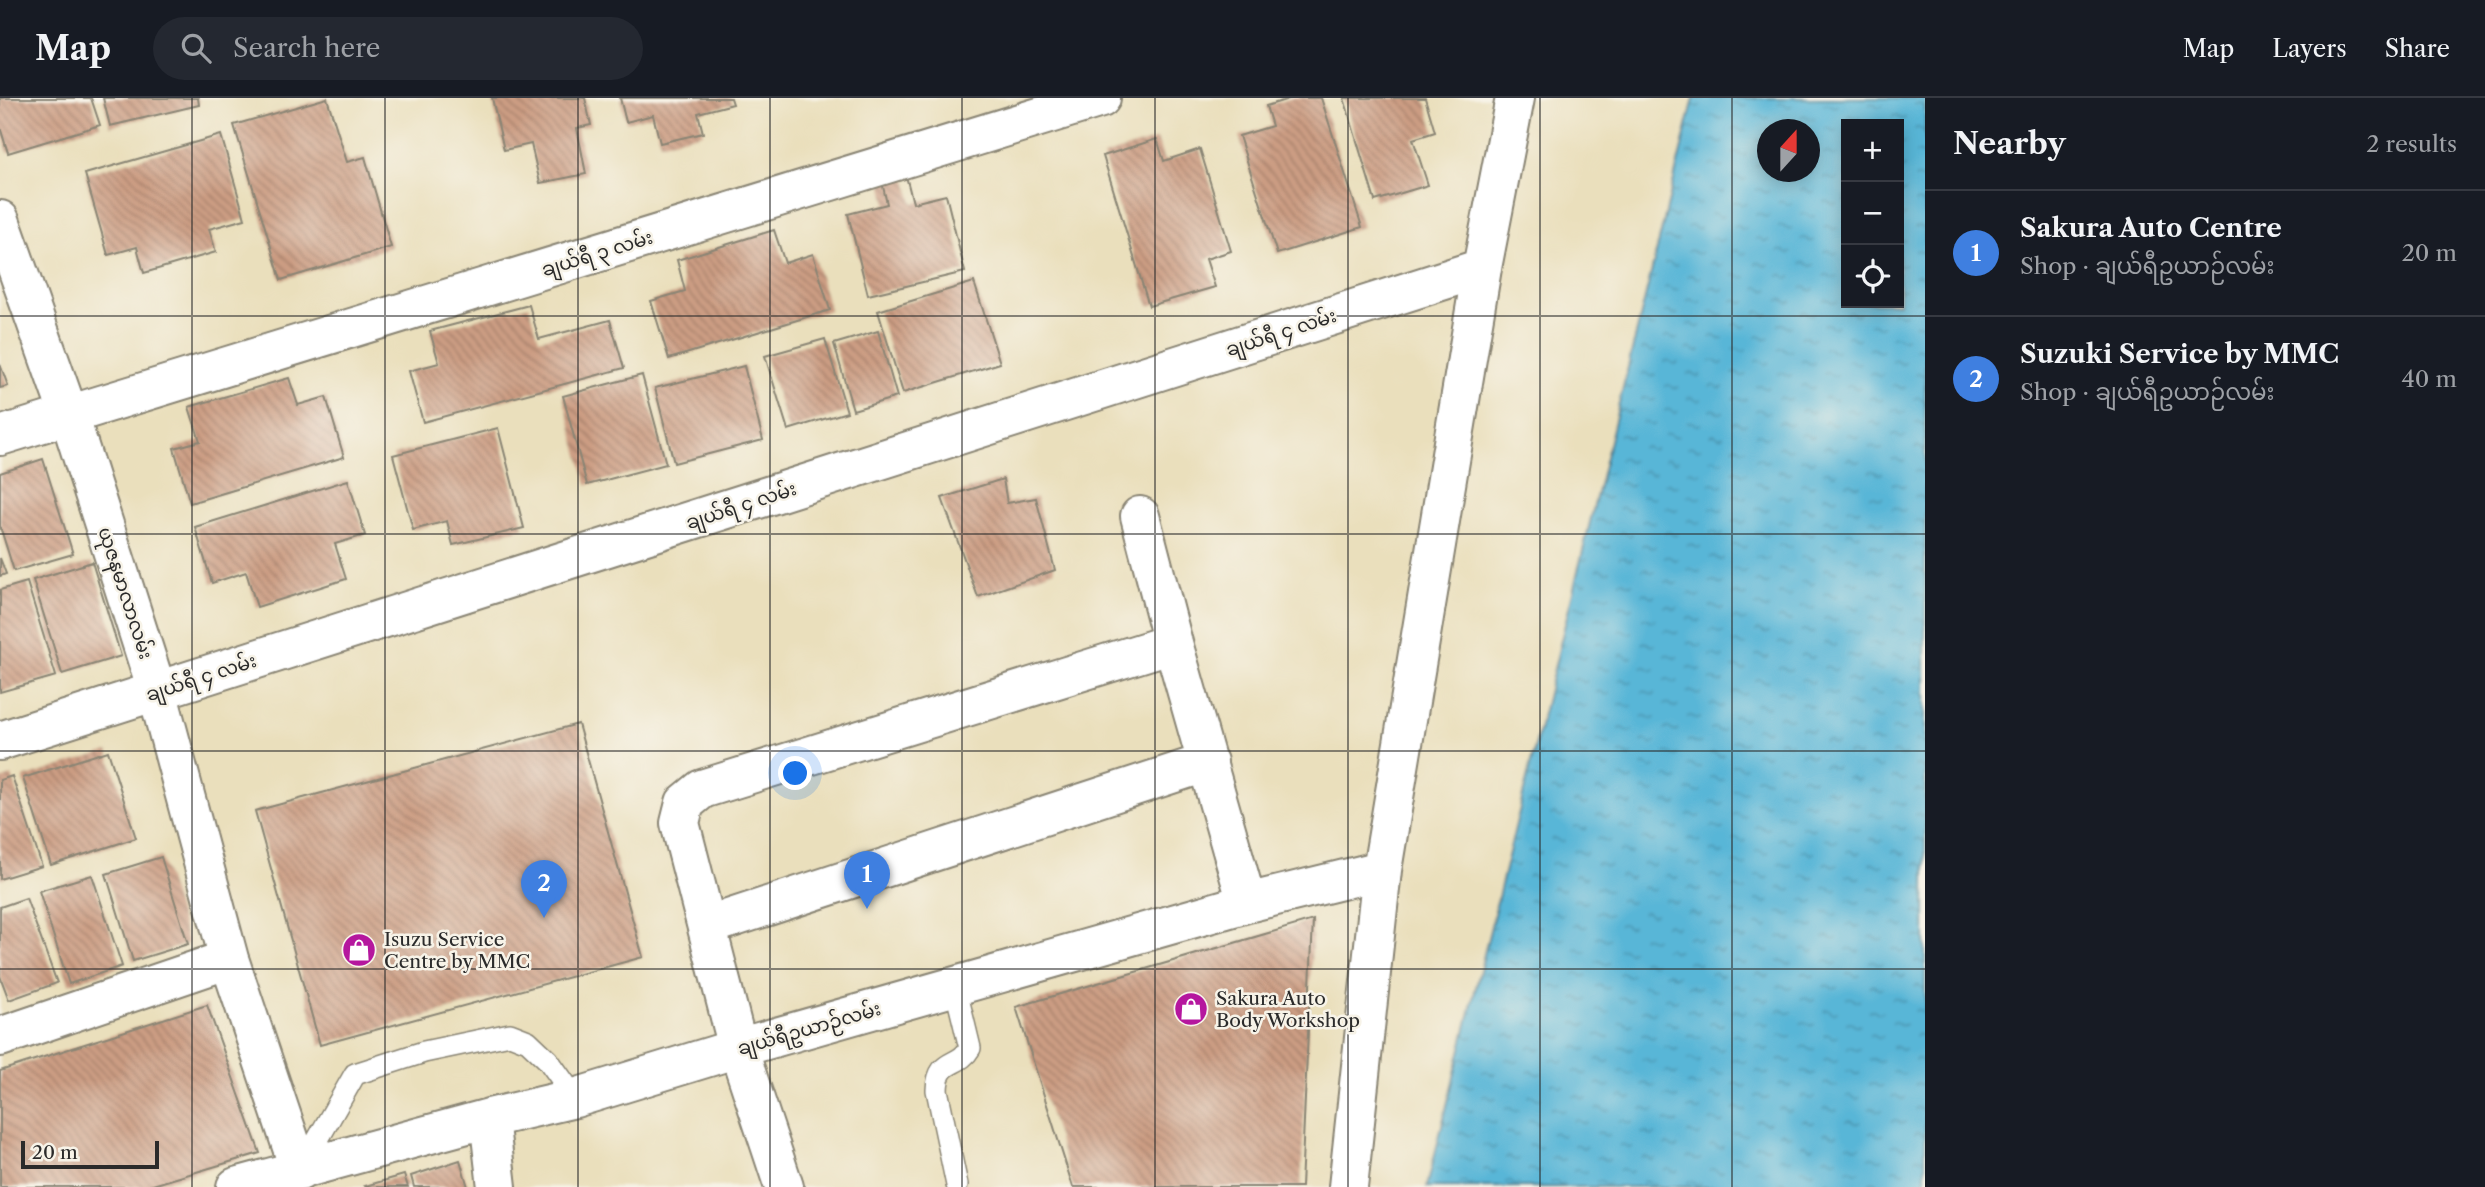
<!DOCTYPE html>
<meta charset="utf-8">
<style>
body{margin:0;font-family:"Libre Caslon Text","Noto Sans Myanmar",serif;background:#242831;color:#f1f3f6}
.controls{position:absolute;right:21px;top:21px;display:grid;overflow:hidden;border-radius:0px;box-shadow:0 4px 18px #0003}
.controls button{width:63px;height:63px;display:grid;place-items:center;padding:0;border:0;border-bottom:2px solid #363941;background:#171b24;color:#f1f3f6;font:35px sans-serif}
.compass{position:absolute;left:1757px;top:21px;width:63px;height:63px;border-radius:50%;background:#171b24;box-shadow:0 4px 18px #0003;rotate:21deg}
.scale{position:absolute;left:21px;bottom:18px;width:138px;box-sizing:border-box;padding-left:7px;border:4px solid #2b2b2b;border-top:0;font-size:19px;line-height:24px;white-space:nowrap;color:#2b2b2b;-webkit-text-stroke:5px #f7f3e8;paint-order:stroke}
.you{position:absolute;left:796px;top:676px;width:24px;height:24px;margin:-18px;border:5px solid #fff;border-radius:50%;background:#1a73e8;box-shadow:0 0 0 10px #1a73e833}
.badge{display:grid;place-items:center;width:46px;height:46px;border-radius:50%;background:#d690ce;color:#fff;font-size:23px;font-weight:700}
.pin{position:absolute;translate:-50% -58px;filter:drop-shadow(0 2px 4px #0008)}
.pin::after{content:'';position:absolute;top:37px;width:24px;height:21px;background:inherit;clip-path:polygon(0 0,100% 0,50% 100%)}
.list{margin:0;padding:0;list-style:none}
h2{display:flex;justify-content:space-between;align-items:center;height:91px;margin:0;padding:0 28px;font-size:30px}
h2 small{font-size:23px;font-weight:400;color:#9ea1a6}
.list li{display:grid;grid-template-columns:46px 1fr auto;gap:21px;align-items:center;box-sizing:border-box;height:126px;padding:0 28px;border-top:2px solid #363941}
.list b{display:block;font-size:26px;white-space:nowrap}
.list p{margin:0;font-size:23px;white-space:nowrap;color:#9ea1a6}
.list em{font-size:23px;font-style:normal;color:#9ea1a6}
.icon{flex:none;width:38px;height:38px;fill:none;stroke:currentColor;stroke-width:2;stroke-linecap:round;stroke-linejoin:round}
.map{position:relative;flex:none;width:1925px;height:1089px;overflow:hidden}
header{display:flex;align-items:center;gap:42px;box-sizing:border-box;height:98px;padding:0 35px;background:#171b24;border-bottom:2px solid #363941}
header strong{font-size:33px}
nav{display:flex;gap:38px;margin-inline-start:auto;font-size:24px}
.search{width:490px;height:63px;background:#242831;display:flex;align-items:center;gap:18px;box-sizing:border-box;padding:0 24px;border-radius:38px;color:#9ea1a6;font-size:26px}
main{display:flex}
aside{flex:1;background:#171b24}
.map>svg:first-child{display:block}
.water{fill:url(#water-ripples);stroke:#427081;stroke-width:2;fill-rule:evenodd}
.building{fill:url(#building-back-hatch)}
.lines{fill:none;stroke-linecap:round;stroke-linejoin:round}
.service-casing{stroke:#8a8574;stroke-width:24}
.minor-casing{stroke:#8a8574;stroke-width:42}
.service{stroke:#fff;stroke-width:21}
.minor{stroke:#fff;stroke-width:38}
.grid{fill:none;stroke:#2b2b2b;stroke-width:2;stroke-opacity:0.55}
.labels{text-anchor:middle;stroke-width:5;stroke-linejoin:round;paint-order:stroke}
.street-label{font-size:19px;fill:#2b2b2b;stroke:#f7f3e8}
.poi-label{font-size:19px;fill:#2b2b2b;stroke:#f7f3e8;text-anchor:start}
</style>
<header>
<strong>Map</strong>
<div class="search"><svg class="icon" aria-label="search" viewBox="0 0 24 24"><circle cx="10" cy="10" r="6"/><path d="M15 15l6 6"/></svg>Search here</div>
<nav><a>Map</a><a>Layers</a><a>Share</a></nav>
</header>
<main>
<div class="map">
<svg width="1925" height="1089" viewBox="0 0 1925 1089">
<defs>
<pattern id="water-ripples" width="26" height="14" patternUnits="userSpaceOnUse" patternTransform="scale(1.75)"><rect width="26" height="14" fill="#59b6d7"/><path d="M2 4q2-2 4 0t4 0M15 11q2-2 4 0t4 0" fill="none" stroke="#4a94af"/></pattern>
<pattern id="building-back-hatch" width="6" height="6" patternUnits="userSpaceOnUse" patternTransform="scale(1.75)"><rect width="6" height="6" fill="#cc9d83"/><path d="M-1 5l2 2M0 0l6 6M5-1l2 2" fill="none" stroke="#a6806b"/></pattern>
</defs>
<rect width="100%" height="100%" fill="#f7f3e8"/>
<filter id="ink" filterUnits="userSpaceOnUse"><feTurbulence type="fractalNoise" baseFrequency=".0143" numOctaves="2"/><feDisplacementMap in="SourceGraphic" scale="14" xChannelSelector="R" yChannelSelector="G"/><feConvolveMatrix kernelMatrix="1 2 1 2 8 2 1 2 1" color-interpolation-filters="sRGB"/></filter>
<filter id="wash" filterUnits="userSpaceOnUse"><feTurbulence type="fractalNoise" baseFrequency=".00686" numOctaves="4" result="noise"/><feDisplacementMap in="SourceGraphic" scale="28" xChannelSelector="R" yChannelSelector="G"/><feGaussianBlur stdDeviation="1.57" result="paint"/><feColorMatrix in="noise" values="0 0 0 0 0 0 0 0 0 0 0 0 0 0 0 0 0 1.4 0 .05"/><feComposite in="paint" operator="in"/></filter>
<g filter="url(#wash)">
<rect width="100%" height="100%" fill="#eadfbc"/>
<!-- water -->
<path class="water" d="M 1694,0 L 1925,0 L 1925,1089 L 1427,1089 ZM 1846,26 L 1899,26 L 1899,205 L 1846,205 ZM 1768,32 L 1810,32 L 1810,74 L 1768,74 Z"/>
<g id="blocks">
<!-- building -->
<path class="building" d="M 0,0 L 91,0 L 100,27 L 8,55 L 0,29 Z
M 103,0 L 198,0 L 199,7 L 110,28 Z
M 327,0 L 347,64 L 365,59 L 391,149 L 281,182 L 234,27 Z
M 492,0 L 585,0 L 591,27 L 577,30 L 586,76 L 540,85 L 531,46 L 504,52 Z
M 620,0 L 731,0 L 733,6 L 698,15 L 703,35 L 660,45 L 653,17 L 626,24 Z
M 1292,0 L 1321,0 L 1362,129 L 1277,156 L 1239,38 L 1272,28 L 1266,8 Z
M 1344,0 L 1425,0 L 1435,34 L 1413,41 L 1428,87 L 1375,103 Z
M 221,37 L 245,121 L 209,131 L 216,154 L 144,175 L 137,149 L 108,157 L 85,76 Z
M 1157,41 L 1164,63 L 1200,51 L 1231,153 L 1206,161 L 1215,189 L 1149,208 L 1103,58 Z
M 906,78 L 913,105 L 946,97 L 965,174 L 868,197 L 848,116 L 887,106 L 882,84 Z
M 774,132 L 785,165 L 813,156 L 830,212 L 669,261 L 651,203 L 685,193 L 677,162 Z
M 974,184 L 1000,265 L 903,295 L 878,213 Z
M 529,207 L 539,241 L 610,222 L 624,270 L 423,324 L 409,273 L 439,265 L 430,233 Z
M 878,233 L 897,299 L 853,312 L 834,246 Z
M 825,241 L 847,314 L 788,332 L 765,258 Z
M 0,266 L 8,288 L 0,290 Z
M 744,268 L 763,342 L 674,365 L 655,290 Z
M 642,277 L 666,366 L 587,387 L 563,298 Z
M 289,280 L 298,307 L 326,299 L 344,359 L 190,405 L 174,350 L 200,343 L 189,309 Z
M 498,330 L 524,430 L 453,447 L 447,423 L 413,432 L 393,357 Z
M 43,361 L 73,456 L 14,473 L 0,428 L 0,375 Z
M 1003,381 L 1007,405 L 1036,400 L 1055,472 L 978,499 L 942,400 Z
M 348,382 L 365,437 L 335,446 L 346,481 L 257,509 L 246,474 L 212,485 L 195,429 Z
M 0,460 L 6,476 L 0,478 Z
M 92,464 L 121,558 L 62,576 L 33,482 Z
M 27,484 L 56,578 L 0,594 L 0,492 Z
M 578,626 L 643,859 L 320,947 L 255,713 Z
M 108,653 L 136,740 L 51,767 L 23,680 Z
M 12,678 L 42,768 L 0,781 L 0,682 Z
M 161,759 L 188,846 L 133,863 L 106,776 Z
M 92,777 L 122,868 L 69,886 L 39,793 Z
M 26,800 L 57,885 L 9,902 L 0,878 L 0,809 Z
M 1313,822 L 1301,1089 L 1073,1089 L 1016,909 Z
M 207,907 L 260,1055 L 146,1089 L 0,1089 L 0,973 Z
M 460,1062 L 468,1089 L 414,1089 L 411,1078 Z
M 404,1077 L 408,1089 L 366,1089 L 365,1088 Z"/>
</g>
</g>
<g filter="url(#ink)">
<use href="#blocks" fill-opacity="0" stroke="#8a8574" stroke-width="2"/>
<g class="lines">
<!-- service casing -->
<g class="service-casing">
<path id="service" d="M 955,888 L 970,950 C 958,971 938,959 937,992 L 957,1087
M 301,1071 L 355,976 L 424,954 L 510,936 L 528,943 L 548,962 L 575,1000"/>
</g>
<!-- minor casing -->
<g class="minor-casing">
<path id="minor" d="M 0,122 L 69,317 L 157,593 L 229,861 L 300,1073
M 0,338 L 1101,0
M 1140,418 L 1173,545 L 1247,805
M 0,643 L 1482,170
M 707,828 L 1208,664
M 0,939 L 229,861
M 489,1020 L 497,1089
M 236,1089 L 489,1020 L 575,1000 L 738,950 L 1247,805 L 1382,772
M 784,1089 L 738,950 L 680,725 L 685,705 L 702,691 L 1173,545
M 1348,1089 L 1382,772 L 1482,170 L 1515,0"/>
</g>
<!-- service -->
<use href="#service" class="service"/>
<!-- minor -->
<use href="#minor" class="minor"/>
</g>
</g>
<!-- grid -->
<path class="grid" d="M 192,0 L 192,1089M 385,0 L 385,1089M 578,0 L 578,1089M 770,0 L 770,1089M 962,0 L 962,1089M 1155,0 L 1155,1089M 1348,0 L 1348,1089M 1540,0 L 1540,1089M 1732,0 L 1732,1089M 0,218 L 1925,218M 0,436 L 1925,436M 0,653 L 1925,653M 0,871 L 1925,871"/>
<!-- icons -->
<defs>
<g id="shop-disc" transform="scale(1.75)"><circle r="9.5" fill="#b5179e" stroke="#f7f3e8"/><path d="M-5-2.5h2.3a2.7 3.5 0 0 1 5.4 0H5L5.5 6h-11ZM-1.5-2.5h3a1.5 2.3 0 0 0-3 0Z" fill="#fff"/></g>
</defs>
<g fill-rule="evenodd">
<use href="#shop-disc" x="359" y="852"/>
<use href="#shop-disc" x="1191" y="911"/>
</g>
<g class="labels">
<!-- street labels -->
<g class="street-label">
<text transform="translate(597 155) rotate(-17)" y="7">ချယ်ရီ ၃ လမ်း</text>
<text transform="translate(1281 234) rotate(-18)" y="7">ချယ်ရီ ၄ လမ်း</text>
<text transform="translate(741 407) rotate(-18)" y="7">ချယ်ရီ ၄ လမ်း</text>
<text transform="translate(126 495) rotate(72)" y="7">ယုဇနမာလာလမ်း</text>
<text transform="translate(201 579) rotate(-18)" y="7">ချယ်ရီ ၄ လမ်း</text>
<text transform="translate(809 930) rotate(-16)" y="7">ချယ်ရီဥယာဉ်လမ်း</text>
</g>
<!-- poi labels -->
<g class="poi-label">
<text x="384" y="848">Isuzu Service<tspan x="384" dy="22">Centre by MMC</tspan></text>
<text x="1216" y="907">Sakura Auto<tspan x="1216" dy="22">Body Workshop</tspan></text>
</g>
</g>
</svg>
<div class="controls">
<button>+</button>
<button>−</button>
<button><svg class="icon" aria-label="locate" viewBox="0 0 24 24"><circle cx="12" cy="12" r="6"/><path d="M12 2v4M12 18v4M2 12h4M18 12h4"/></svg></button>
</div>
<svg class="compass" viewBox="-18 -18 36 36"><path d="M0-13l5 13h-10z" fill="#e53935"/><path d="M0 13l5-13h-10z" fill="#9ea1a6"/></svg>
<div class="scale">20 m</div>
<div class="you"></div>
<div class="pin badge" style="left:867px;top:811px;background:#3f7fe0">1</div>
<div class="pin badge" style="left:544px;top:820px;background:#3f7fe0">2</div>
</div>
<aside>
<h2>Nearby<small>2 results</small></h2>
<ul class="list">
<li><span class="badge" style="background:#3f7fe0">1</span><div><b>Sakura Auto Centre</b><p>Shop · ချယ်ရီဥယာဉ်လမ်း</p></div><em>20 m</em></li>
<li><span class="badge" style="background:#3f7fe0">2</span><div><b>Suzuki Service by MMC</b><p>Shop · ချယ်ရီဥယာဉ်လမ်း</p></div><em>40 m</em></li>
</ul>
</aside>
</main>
